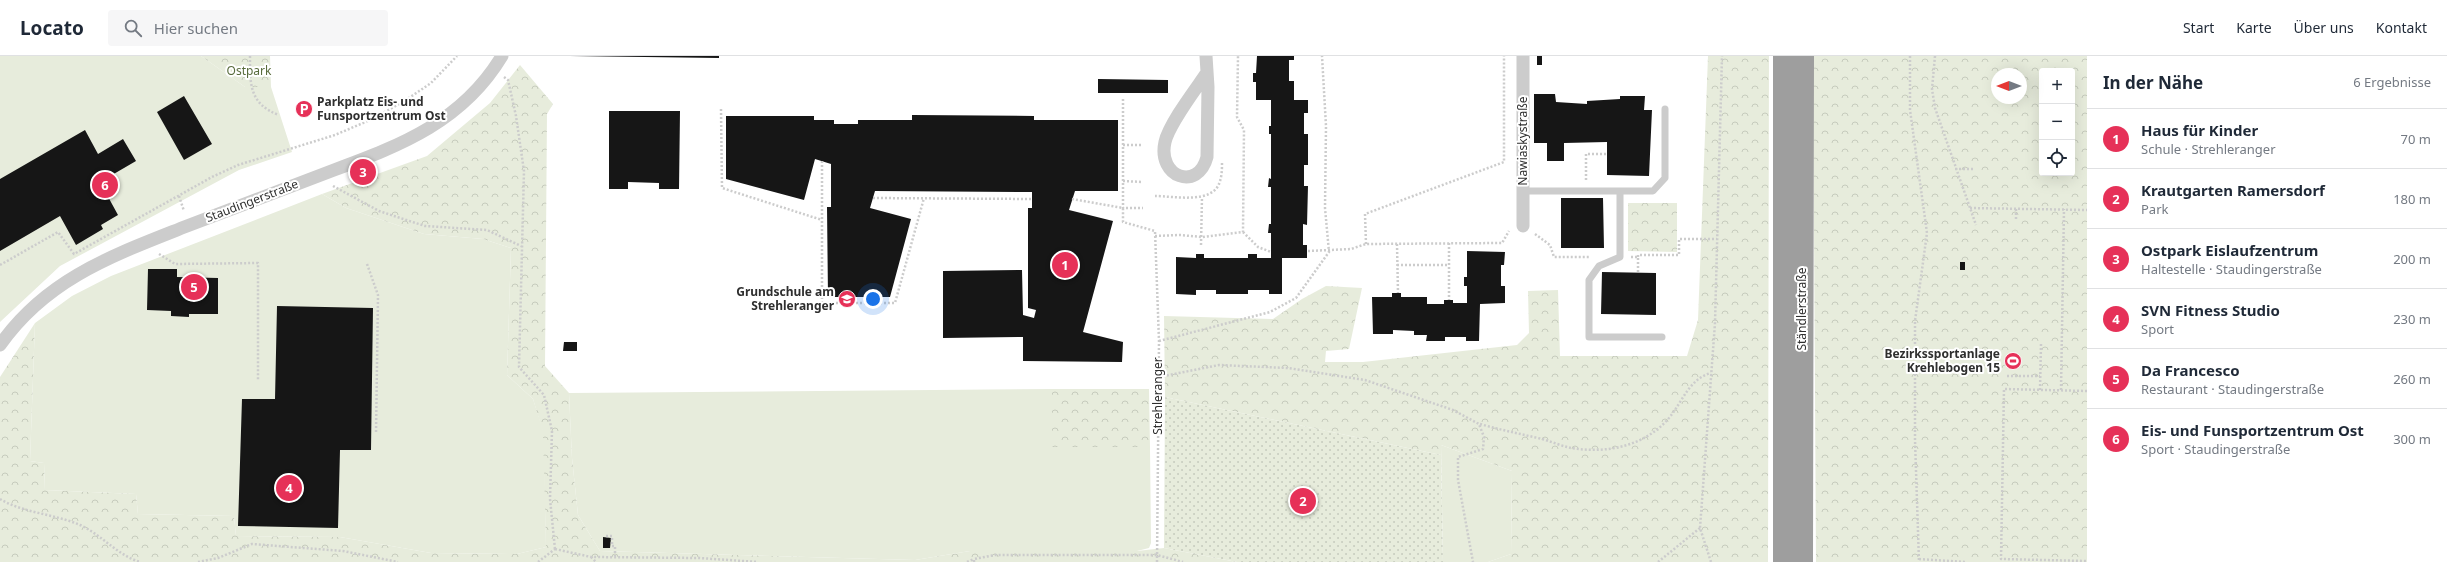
<!DOCTYPE html>
<html lang="de">
<meta charset="utf-8">
<style>
body{margin:0;font-family:"Noto Sans",sans-serif;background:#f6f6f7;color:#1f2937}
.controls{position:absolute;right:12px;top:12px;display:grid;overflow:hidden;border-radius:4px;box-shadow:0 4px 16px #0002}
.controls button{width:36px;height:36px;display:grid;place-items:center;padding:0;border:0;border-bottom:1px solid #e0e1e3;background:#fff;color:#1f2937;font:20px sans-serif}
.compass{position:absolute;left:1991px;top:12px;width:36px;height:36px;border-radius:50%;background:#fff;box-shadow:0 4px 16px #0002;rotate:270deg}
.you{position:absolute;left:873px;top:243px;width:14px;height:14px;margin:-10px;border:3px solid #fff;border-radius:50%;background:#1a73e8;box-shadow:0 0 0 6px #1a73e833}
.badge{display:grid;place-items:center;width:26px;height:26px;border-radius:50%;background:#e63158;color:#fff;font-size:13px;font-weight:700}
.pin{position:absolute;translate:-50% -50%;border:2px solid #fff;box-shadow:0 1px 4px #0006}
.list{margin:0;padding:0;list-style:none}
h2{display:flex;justify-content:space-between;align-items:center;height:52px;margin:0;padding:0 16px;font-size:17px}
h2 small{font-size:13px;font-weight:400;color:#747a83}
.list li{display:grid;grid-template-columns:26px 1fr auto;gap:12px;align-items:center;box-sizing:border-box;height:60px;padding:0 16px;border-top:1px solid #e0e1e3}
.list b{display:block;font-size:15px;white-space:nowrap}
.list p{margin:0;font-size:13px;white-space:nowrap;color:#747a83}
.list em{font-size:13px;font-style:normal;color:#747a83}
.icon{flex:none;width:22px;height:22px;fill:none;stroke:currentColor;stroke-width:2;stroke-linecap:round;stroke-linejoin:round}
.map{position:relative;flex:none;width:2087px;height:506px;overflow:hidden}
header{display:flex;align-items:center;gap:24px;box-sizing:border-box;height:56px;padding:0 20px;background:#fff;border-bottom:1px solid #e0e1e3}
header strong{font-size:19px}
nav{display:flex;gap:22px;margin-inline-start:auto;font-size:14px}
.search{width:280px;height:36px;background:#f6f6f7;display:flex;align-items:center;gap:10px;box-sizing:border-box;padding:0 14px;border-radius:4px;color:#747a83;font-size:15px}
main{display:flex}
aside{flex:1;background:#fff}
.map>svg:first-child{display:block}
.grass{fill:#e7ecdc}
.forest{fill:url(#forest-crowns);fill-rule:evenodd}
.garden{fill:url(#garden-dots)}
.building{fill:#161616}
.lines{fill:none;stroke-linecap:round;stroke-linejoin:round}
.path{stroke:#ccc;stroke-width:2.5;stroke-dasharray:2 2;stroke-linecap:butt}
.service{stroke:#ccc;stroke-width:7}
.minor{stroke:#ccc;stroke-width:13}
.trunk{stroke:#9e9e9e;stroke-width:22}
.labels{text-anchor:middle;stroke-width:4;stroke-linejoin:round;paint-order:stroke}
.park-label{font-size:12px;fill:#586b3c;stroke:#fff}
.poi-label{font-size:12px;font-weight:bold;fill:#2f2f2f;stroke:#fff;text-anchor:end}
.street-label{font-size:12px;fill:#2f2f2f;stroke:#fff}
</style>
<header>
<strong>Locato</strong>
<div class="search"><svg class="icon" aria-label="search" viewBox="0 0 24 24"><circle cx="10" cy="10" r="6"/><path d="M15 15l6 6"/></svg>Hier suchen</div>
<nav><a>Start</a><a>Karte</a><a>Über uns</a><a>Kontakt</a></nav>
</header>
<main>
<div class="map">
<svg width="2087" height="506" viewBox="0 0 2087 506">
<defs>
<pattern id="forest-crowns" width="20" height="18" patternUnits="userSpaceOnUse"><rect width="20" height="18" fill="#e7ecdc"/><path d="M2 6a3 3 0 1 1 6 0M12 15a3 3 0 1 1 6 0" fill="none" stroke="#c6cbbd"/></pattern>
<pattern id="garden-dots" width="8" height="8" patternUnits="userSpaceOnUse"><rect width="8" height="8" fill="#e7ecdc"/><path d="M2 2h.1M6 6h.1" fill="none" stroke="#c6cbbd" stroke-width="1.8" stroke-linecap="round"/></pattern>
</defs>
<rect width="100%" height="100%" fill="#fff"/>
<!-- grass -->
<path class="grass" d="M 0,0 L 201,0 L 245,31 L 271,31 L 292,96 L 239,114 L 60,210 L 0,266 Z
M 322,138 L 346,152 L 424,178 L 483,183 L 511,192 L 507,319 L 533,343 L 544,377 L 546,491 L 517,498 L 431,497 L 340,481 L 236,480 L 234,460 L 138,458 L 136,438 L 45,434 L 44,407 L 30,405 L 35,267 L 72,240 L 111,220 Z
M 1052,333 L 1052,391 L 1150,391 L 1151,487 L 1149,492 L 1137,495 L 970,495 L 915,504 L 600,495 L 578,459 L 572,402 L 569,337 Z
M 1441,389 L 1512,415 L 1511,498 L 1488,506 L 1443,506 Z"/>
<!-- forest -->
<path class="forest" d="M 201,0 L 270,0 L 271,31 L 245,31 Z
M 1708,0 L 1769,0 L 1768,506 L 1488,506 L 1511,498 L 1512,415 L 1441,389 L 1441,399 L 1165,341 L 1164,260 L 1273,263 L 1302,243 L 1326,230 L 1362,232 L 1349,293 L 1326,295 L 1325,306 L 1363,306 L 1517,289 L 1529,277 L 1528,235 L 1558,234 L 1560,300 L 1687,300 L 1698,264 Z
M 1813,0 L 2087,0 L 2087,506 L 1816,506 ZM 2042,15 L 2072,15 L 2072,117 L 2042,117 ZM 1997,18 L 2021,18 L 2021,42 L 1997,42 Z
M 520,9 L 553,48 L 547,58 L 545,310 L 569,337 L 572,402 L 578,459 L 600,495 L 915,504 L 970,495 L 1137,495 L 1164,492 L 1237,506 L 0,506 L 0,321 L 35,267 L 30,405 L 44,407 L 45,434 L 136,438 L 138,458 L 234,460 L 236,480 L 340,481 L 431,497 L 517,498 L 546,491 L 543,376 L 533,343 L 507,319 L 511,192 L 483,183 L 424,178 L 346,152 L 322,138 L 427,100 L 490,47 Z
M 1628,147 L 1677,147 L 1677,196 L 1628,195 Z
M 1052,333 L 1149,333 L 1150,391 L 1052,391 Z"/>
<!-- garden -->
<path class="garden" d="M 1165,341 L 1441,399 L 1443,506 L 1237,506 L 1164,492 Z"/>
<!-- building -->
<path class="building" d="M 570,0 L 719,0 L 719,2 Z
M 1257,0 L 1294,0 L 1294,4 L 1289,4 L 1289,25 L 1294,25 L 1294,44 L 1308,44 L 1308,57 L 1304,57 L 1304,78 L 1308,78 L 1308,109 L 1304,109 L 1304,130 L 1308,130 L 1307,169 L 1303,168 L 1303,189 L 1307,189 L 1307,202 L 1282,202 L 1282,238 L 1269,238 L 1269,234 L 1248,234 L 1248,238 L 1216,238 L 1216,234 L 1196,234 L 1196,239 L 1176,238 L 1176,201 L 1196,202 L 1196,198 L 1204,198 L 1204,202 L 1248,202 L 1248,198 L 1257,198 L 1257,202 L 1271,202 L 1271,177 L 1268,177 L 1269,168 L 1271,168 L 1271,131 L 1268,131 L 1269,122 L 1271,123 L 1271,78 L 1269,78 L 1269,70 L 1271,70 L 1271,44 L 1256,44 L 1256,26 L 1253,26 L 1253,17 L 1256,17 Z
M 1537,0 L 1542,0 L 1542,9 L 1537,9 Z
M 1098,23 L 1168,24 L 1168,37 L 1098,37 Z
M 1534,38 L 1555,38 L 1556,46 L 1587,48 L 1587,45 L 1620,43 L 1620,40 L 1645,40 L 1644,54 L 1652,54 L 1649,120 L 1607,119 L 1607,86 L 1564,87 L 1564,105 L 1547,105 L 1547,87 L 1534,87 Z
M 184,40 L 212,88 L 184,104 L 157,56 Z
M 609,55 L 680,55 L 679,133 L 659,133 L 659,127 L 628,126 L 628,133 L 609,133 Z
M 912,59 L 1034,60 L 1034,64 L 1118,64 L 1118,135 L 1075,135 L 1069,154 L 1113,165 L 1083,276 L 1123,286 L 1122,306 L 1023,305 L 1023,281 L 943,282 L 943,215 L 1022,214 L 1023,259 L 1034,262 L 1036,254 L 1028,252 L 1028,152 L 1032,152 L 1032,136 L 875,135 L 870,152 L 911,163 L 890,241 L 828,241 L 827,151 L 831,151 L 831,108 L 815,103 L 804,144 L 726,123 L 726,60 L 814,60 L 814,64 L 834,64 L 834,68 L 858,68 L 858,64 L 912,64 Z
M 85,74 L 98,98 L 123,83 L 136,105 L 100,126 L 118,159 L 101,169 L 103,173 L 76,189 L 60,160 L 0,195 L 0,123 Z
M 1561,142 L 1603,142 L 1604,192 L 1561,192 Z
M 1467,195 L 1505,196 L 1504,209 L 1501,209 L 1501,230 L 1505,230 L 1505,247 L 1480,248 L 1479,285 L 1466,285 L 1466,281 L 1445,281 L 1445,285 L 1426,285 L 1427,279 L 1414,279 L 1414,275 L 1393,274 L 1393,278 L 1373,278 L 1372,241 L 1392,241 L 1392,237 L 1401,237 L 1401,241 L 1427,241 L 1427,248 L 1444,248 L 1444,244 L 1453,244 L 1453,247 L 1467,247 L 1467,230 L 1464,230 L 1464,221 L 1467,221 Z
M 1960,206 L 1965,206 L 1965,214 L 1960,214 Z
M 148,213 L 177,213 L 177,221 L 218,222 L 218,258 L 189,258 L 189,261 L 171,260 L 171,255 L 147,254 Z
M 1602,216 L 1656,217 L 1656,259 L 1601,258 Z
M 277,250 L 373,252 L 371,394 L 340,394 L 338,472 L 238,470 L 242,343 L 275,343 Z
M 564,286 L 577,286 L 577,295 L 563,295 Z
M 603,481 L 611,482 L 610,492 L 603,492 Z"/>
<g class="lines">
<!-- path -->
<path class="path" d="M 250,0 C 250,28 249,48 279,59
M 1910,0 L 1910,54 L 1927,177 L 1915,265 L 1915,384 L 1919,506
M 1935,0 L 1932,33 L 1935,52 L 1976,169
M 504,21 L 508,24 L 516,60 L 524,115 L 519,311 L 544,339 L 552,375 L 550,443 L 555,493
M 1123,43 L 1123,152 L 1143,152
M 721,53 L 722,132 L 822,164
M 1123,89 L 1143,89
M 822,105 L 822,247 L 895,247 L 924,142
M 1955,113 L 1975,113
M 1586,124 L 1586,98 L 1607,98
M 1123,125 L 1143,126
M 333,130 L 379,155 L 394,160 L 425,170 L 487,174 L 521,190
M 179,140 L 184,155
M 1155,140 C 1173,140 1214,149 1220,125 C 1222,119 1222,112 1222,106
M 873,142 L 1032,143
M 1072,143 L 1123,152 L 1123,166 L 1155,175 L 1159,285 L 1157,506
M 1970,152 L 2087,154
M 2016,163 L 2016,152
M 1243,176 L 1258,191 L 1271,196
M 1535,178 L 1550,189 L 1554,201 L 1590,201
M 1155,180 L 1180,179 L 1202,181 L 1243,176 L 1244,74 L 1237,61 L 1238,0
M 1449,187 L 1449,244
M 1366,188 L 1365,158 L 1504,106 L 1504,0
M 1397,188 L 1398,237
M 1201,189 L 1202,141
M 1308,195 L 1351,193 L 1366,188 L 1502,187 L 1509,175
M 159,198 L 175,208 L 258,207 L 258,324
M 1631,201 L 1638,201 L 1638,217
M 1638,201 L 1638,199 L 1679,199 L 1679,183 L 1717,183
M 367,208 L 378,239 L 376,378
M 0,209 L 58,176 L 74,198 L 212,121 L 238,109 L 335,79 L 370,64 L 403,46 L 431,27 L 457,0
M 1397,209 L 1449,209
M 1159,285 L 1270,256 L 1296,242 L 1329,196 L 1325,152 L 1326,70 L 1322,0
M 2007,320 L 2040,320
M 1159,321 L 1219,309 L 1288,312 L 1365,324 L 1453,354 L 1479,368 L 1484,381 L 1483,393 L 1458,401 L 1458,424 L 1473,506
M 2040,334 L 2041,288
M 2061,334 L 2064,153
M 2087,335 L 2004,333 L 2001,503 L 2087,505
M 1480,368 C 1501,374 1521,378 1542,383 C 1552,386 1562,390 1571,392 C 1607,398 1645,390 1669,362 C 1683,345 1689,323 1711,317
M 0,443 C 23,457 55,458 80,469 C 102,479 117,499 140,506
M 606,480 L 612,480 L 612,490 L 615,490 L 615,500
M 555,493 L 591,501 L 699,502 L 758,506
M 591,501 L 596,506
M 1919,503 L 1965,506
M 198,506 L 218,502 L 252,488 L 343,495 L 398,506
M 538,506 L 555,493
M 967,506 L 974,503
M 974,506 L 974,503 L 995,499 L 1157,499 L 1183,506
M 1658,506 L 1700,472
M 1711,506 L 1700,472 L 1715,267 L 1722,0"/>
<!-- service -->
<path class="service" d="M 1523,135 L 1653,135 L 1665,122 L 1665,53
M 1620,135 L 1620,201 L 1599,210 L 1589,224 L 1589,281 L 1662,281"/>
<!-- minor -->
<path class="minor" d="M 1206,18 C 1195,34 1169,68 1165,86 C 1157,121 1198,136 1207,101 L 1208,31 L 1206,0
M 1523,170 L 1523,0
M 0,289 C 47,222 114,199 187,170 C 236,151 285,133 334,114 C 402,89 463,65 502,0"/>
<!-- trunk -->
<path class="trunk" d="M 1784,506 L 1784,0
M 1802,506 L 1803,0"/>
</g>
<!-- icons -->
<defs>
<g id="parking-disc" transform="scale(0.9)"><circle r="9.5" fill="#e63158" stroke="#fff"/><path d="M-3.5-5.5H1a3.5 3.5 0 0 1 0 7H-1V5.5H-3.5ZM-1-3.4V-.6H.8a1.4 1.4 0 0 0 0-2.8Z" fill="#fff"/></g>
<g id="school-disc" transform="scale(0.9)"><circle r="9.5" fill="#e63158" stroke="#fff"/><path d="M0-5L7-2L0 1L-7-2ZM-4 1L0 2.5L4 1V4Q0 6-4 4Z" fill="#fff"/></g>
<g id="stadium-disc" transform="scale(0.9)"><circle r="9.5" fill="#e63158" stroke="#fff"/><path d="M0-5a6.5 5 0 1 0 0 10a6.5 5 0 1 0 0-10ZM-3.5-1.8h7v3.6h-7Z" fill="#fff"/></g>
</defs>
<g fill-rule="evenodd">
<use href="#parking-disc" x="304" y="53"/>
<use href="#school-disc" x="847" y="243"/>
<use href="#stadium-disc" x="2013" y="305"/>
</g>
<g class="labels">
<!-- park labels -->
<g class="park-label">
<text x="249" y="19">Ostpark</text>
</g>
<!-- poi labels -->
<g class="poi-label">
<text x="317" y="50" text-anchor="start">Parkplatz Eis- und<tspan x="317" dy="14">Funsportzentrum Ost</tspan></text>
<text x="834" y="240">Grundschule am<tspan x="834" dy="14">Strehleranger</tspan></text>
<text x="2000" y="302">Bezirkssportanlage<tspan x="2000" dy="14">Krehlebogen 15</tspan></text>
</g>
<!-- street labels -->
<g class="street-label">
<text transform="translate(1523 85) rotate(-90)" y="4">Nawiaskystraße</text>
<text transform="translate(252 145) rotate(-21)" y="4">Staudingerstraße</text>
<text transform="translate(1802 253) rotate(-90)" y="4">Ständlerstraße</text>
<text transform="translate(1158 340) rotate(-90)" y="4">Strehleranger</text>
</g>
</g>
</svg>
<div class="controls">
<button>+</button>
<button>−</button>
<button><svg class="icon" aria-label="locate" viewBox="0 0 24 24"><circle cx="12" cy="12" r="6"/><path d="M12 2v4M12 18v4M2 12h4M18 12h4"/></svg></button>
</div>
<svg class="compass" viewBox="-18 -18 36 36"><path d="M0-13l5 13h-10z" fill="#e53935"/><path d="M0 13l5-13h-10z" fill="#747a83"/></svg>
<div class="you"></div>
<div class="pin badge" style="left:1065px;top:209px">1</div>
<div class="pin badge" style="left:1303px;top:445px">2</div>
<div class="pin badge" style="left:363px;top:116px">3</div>
<div class="pin badge" style="left:289px;top:432px">4</div>
<div class="pin badge" style="left:194px;top:231px">5</div>
<div class="pin badge" style="left:105px;top:129px">6</div>
</div>
<aside>
<h2>In der Nähe<small>6 Ergebnisse</small></h2>
<ul class="list">
<li><span class="badge">1</span><div><b>Haus für Kinder</b><p>Schule · Strehleranger</p></div><em>70 m</em></li>
<li><span class="badge">2</span><div><b>Krautgarten Ramersdorf</b><p>Park</p></div><em>180 m</em></li>
<li><span class="badge">3</span><div><b>Ostpark Eislaufzentrum</b><p>Haltestelle · Staudingerstraße</p></div><em>200 m</em></li>
<li><span class="badge">4</span><div><b>SVN Fitness Studio</b><p>Sport</p></div><em>230 m</em></li>
<li><span class="badge">5</span><div><b>Da Francesco</b><p>Restaurant · Staudingerstraße</p></div><em>260 m</em></li>
<li><span class="badge">6</span><div><b>Eis- und Funsportzentrum Ost</b><p>Sport · Staudingerstraße</p></div><em>300 m</em></li>
</ul>
</aside>
</main>
